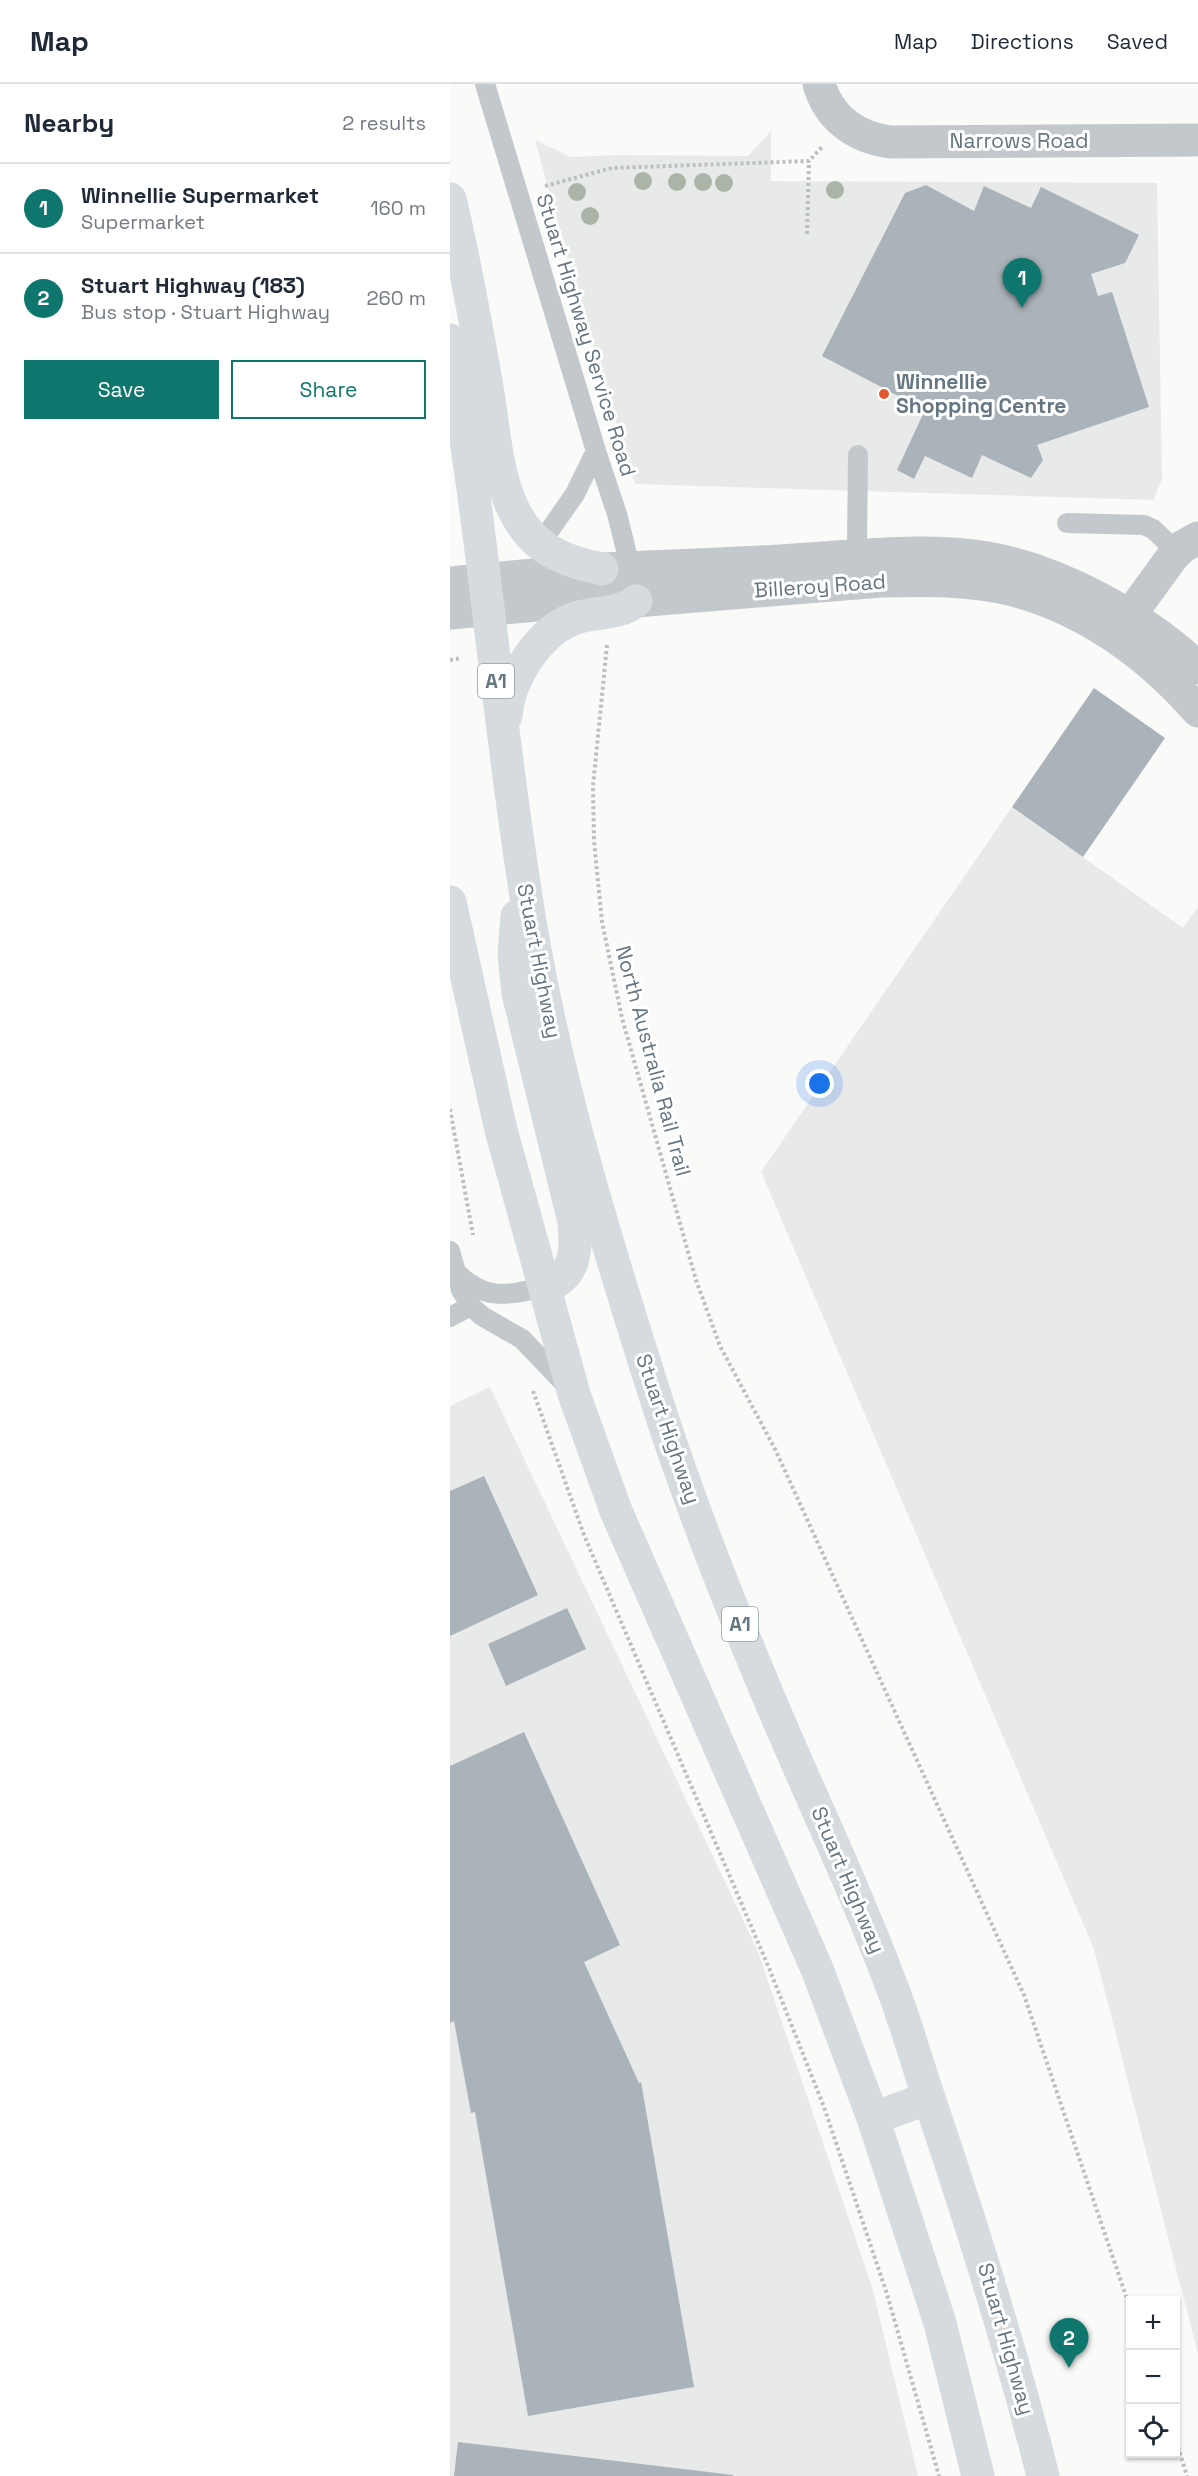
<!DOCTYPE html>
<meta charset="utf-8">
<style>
body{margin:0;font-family:"Space Grotesk",sans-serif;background:#f2f2f3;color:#1f2937}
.controls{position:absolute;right:18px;bottom:18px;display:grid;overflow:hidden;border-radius:0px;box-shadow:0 2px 4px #0004}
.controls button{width:54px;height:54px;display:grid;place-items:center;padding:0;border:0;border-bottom:2px solid #e0e1e3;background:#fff;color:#1f2937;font:30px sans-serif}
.you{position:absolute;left:370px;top:1000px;width:21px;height:21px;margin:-15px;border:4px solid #fff;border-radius:50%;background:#1a73e8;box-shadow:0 0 0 9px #1a73e833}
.badge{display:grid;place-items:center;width:39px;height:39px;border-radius:50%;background:#0f766e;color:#fff;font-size:20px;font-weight:700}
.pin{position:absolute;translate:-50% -50px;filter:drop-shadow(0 2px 3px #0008)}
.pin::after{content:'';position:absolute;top:32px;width:21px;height:18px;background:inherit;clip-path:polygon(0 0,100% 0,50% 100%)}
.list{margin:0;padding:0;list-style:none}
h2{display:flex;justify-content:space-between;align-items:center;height:78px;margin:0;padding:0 24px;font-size:26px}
h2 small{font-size:20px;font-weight:400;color:#747a83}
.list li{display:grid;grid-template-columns:39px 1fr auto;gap:18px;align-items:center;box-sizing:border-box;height:90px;padding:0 24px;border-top:2px solid #e0e1e3}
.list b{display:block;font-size:22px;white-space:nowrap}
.list p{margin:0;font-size:20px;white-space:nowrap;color:#747a83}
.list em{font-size:20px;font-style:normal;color:#747a83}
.actions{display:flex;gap:12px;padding:18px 24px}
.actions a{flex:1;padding:14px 0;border:2px solid #0f766e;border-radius:0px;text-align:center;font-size:21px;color:#0f766e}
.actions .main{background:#0f766e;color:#fff}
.icon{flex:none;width:33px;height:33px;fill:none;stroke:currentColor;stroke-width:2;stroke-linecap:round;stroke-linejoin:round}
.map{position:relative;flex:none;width:748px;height:2392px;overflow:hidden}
header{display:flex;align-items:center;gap:36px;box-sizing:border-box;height:84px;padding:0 30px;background:#fff;border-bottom:2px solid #e0e1e3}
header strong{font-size:28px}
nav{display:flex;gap:33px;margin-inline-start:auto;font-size:21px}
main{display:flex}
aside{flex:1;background:#fff}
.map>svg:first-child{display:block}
.built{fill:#e8e9e9}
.building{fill:#aab3b9}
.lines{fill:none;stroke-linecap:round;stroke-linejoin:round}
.path{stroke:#bbbfc2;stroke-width:4;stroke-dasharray:3 3;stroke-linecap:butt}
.service{stroke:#c3c8cc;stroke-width:20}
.minor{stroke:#c3c8cc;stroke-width:33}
.trunk{stroke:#d6dbdf;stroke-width:33}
.tree{fill:#aab4a7}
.poi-dot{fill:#e4572e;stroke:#fff;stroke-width:2}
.labels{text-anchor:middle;stroke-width:6;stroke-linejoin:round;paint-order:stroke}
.shield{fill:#fff;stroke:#939fa8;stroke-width:1.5}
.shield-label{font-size:20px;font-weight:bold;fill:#657683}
.street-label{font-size:21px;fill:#657683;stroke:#fff}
.poi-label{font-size:21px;font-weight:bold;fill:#657683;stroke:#fff;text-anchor:start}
</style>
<header>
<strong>Map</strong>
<nav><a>Map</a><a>Directions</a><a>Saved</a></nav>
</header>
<main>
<aside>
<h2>Nearby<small>2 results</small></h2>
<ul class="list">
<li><span class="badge">1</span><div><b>Winnellie Supermarket</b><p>Supermarket</p></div><em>160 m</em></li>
<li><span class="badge">2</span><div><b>Stuart Highway (183)</b><p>Bus stop · Stuart Highway</p></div><em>260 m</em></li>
</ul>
<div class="actions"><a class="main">Save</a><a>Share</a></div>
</aside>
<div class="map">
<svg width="748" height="2392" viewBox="0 0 748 2392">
<rect width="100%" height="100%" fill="#fafaf8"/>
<!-- built -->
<path class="built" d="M 321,47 L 321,97 L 707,99 L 712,395 L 703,416 L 185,400 L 131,224 L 85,56 L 121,73 L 168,71 L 298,72 Z
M 562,723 L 733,844 L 748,823 L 748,2270 L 644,1865 L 311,1088 Z
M 40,1303 L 307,1865 L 422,2203 L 468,2392 L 0,2392 L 0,1322 Z"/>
<!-- building -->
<path class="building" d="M 476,101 L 524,127 L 534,102 L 581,124 L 591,103 L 689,151 L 675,179 L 641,190 L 648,212 L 662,208 L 699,323 L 587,361 L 593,376 L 581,394 L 532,371 L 522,394 L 475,372 L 464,395 L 447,386 L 475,326 L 372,272 L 455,109 Z
M 644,604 L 715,654 L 633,773 L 562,723 Z
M 34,1392 L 88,1511 L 0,1552 L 0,1407 Z
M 117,1524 L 136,1565 L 56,1602 L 38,1560 Z
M 74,1648 L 170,1861 L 134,1878 L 189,1999 L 191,1998 L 244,2303 L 78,2332 L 25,2028 L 21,2029 L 4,1937 L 0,1939 L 0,1682 Z
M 8,2358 L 283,2391 L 283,2392 L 4,2392 Z"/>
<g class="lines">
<!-- path -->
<path class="path" d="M 95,102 L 162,84 L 359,77 L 373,62
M 357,150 L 359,77
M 157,561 L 143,702 L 144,757 L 152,838 L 172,934 L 246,1196 L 270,1262 L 325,1365 L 574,1911 L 680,2224
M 0,576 L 12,574
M 0,1025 L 23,1151
M 83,1307 L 134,1451 L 319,1884 L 374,2023 L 437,2210 L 489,2392
M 726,2357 L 737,2392"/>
<!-- service -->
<path class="service" d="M 35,0 L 146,367 L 167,430 L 183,494
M 408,371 L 407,463 L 410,481
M 617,439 L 694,441 L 703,445 L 727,468
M 90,460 L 125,410 L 146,367
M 0,1167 L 11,1206 L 21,1222 L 32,1232 L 72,1255 L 116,1301
M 5,1187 C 35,1218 57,1211 95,1203
M 0,1233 L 21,1222"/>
<!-- minor -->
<path class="minor" d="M 369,0 C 379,34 405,53 440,58 L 748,56
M 0,499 C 59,494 117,486 176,484 C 227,482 279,480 330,477 C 397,473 472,463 538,474 C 610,487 696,534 748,584
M 0,529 L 164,514 L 186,517 L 431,497 C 474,496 520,495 563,506 C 636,525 699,571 748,627
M 667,549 L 723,472 L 732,463 L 748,454"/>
<!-- trunk -->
<path class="trunk" d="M 0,115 C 15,177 26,240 37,303 C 45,348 46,405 74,443 C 92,469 122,479 152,485
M 0,256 C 32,436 46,618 74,799 C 99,972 151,1142 204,1308 C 235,1407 274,1506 314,1602 C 357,1705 406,1806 445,1911 C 458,1946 468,1982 480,2017 C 522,2141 561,2265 593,2392
M 56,632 C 59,594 90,544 129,533 C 147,528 171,530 186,517
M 0,818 L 51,1046 L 124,1310 L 166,1427 L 367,1885 L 423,2034 L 490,2239 L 528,2392
M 67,832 L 64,870 L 68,909 L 124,1138 C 127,1167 126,1192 95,1203
M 423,2034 L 479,2014"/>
</g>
<!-- trees -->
<g class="tree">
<circle cx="193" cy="97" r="9"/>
<circle cx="227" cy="98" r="9"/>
<circle cx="253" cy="98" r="9"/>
<circle cx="274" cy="99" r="9"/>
<circle cx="385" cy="106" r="9"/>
<circle cx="127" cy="108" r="9"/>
<circle cx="140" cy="132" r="9"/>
</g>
<!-- markers -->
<circle class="poi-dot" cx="434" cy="310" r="6"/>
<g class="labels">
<!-- shield labels -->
<g class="shield">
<rect x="28" y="580" width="36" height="34" rx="4.5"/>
<rect x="272" y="1523" width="36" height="34" rx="4.5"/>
</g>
<g class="shield-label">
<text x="46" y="604">A1</text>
<text x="290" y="1547">A1</text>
</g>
<!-- street labels -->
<g class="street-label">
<text x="569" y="64">Narrows Road</text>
<text transform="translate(136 251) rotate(73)" y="7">Stuart Highway Service Road</text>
<text transform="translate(370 502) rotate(-4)" y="7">Billeroy Road</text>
<text transform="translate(89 877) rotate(79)" y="7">Stuart Highway</text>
<text transform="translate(203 977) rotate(75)" y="7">North Australia Rail Trail</text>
<text transform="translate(218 1345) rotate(71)" y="7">Stuart Highway</text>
<text transform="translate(398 1796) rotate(67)" y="7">Stuart Highway</text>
<text transform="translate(556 2255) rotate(74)" y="7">Stuart Highway</text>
</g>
<!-- poi labels -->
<g class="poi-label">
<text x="446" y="305">Winnellie<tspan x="446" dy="24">Shopping Centre</tspan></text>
</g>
</g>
</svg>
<div class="controls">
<button>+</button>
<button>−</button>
<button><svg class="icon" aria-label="locate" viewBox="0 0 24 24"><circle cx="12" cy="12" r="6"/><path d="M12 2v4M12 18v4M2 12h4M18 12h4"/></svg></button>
</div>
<div class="you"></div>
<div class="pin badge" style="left:572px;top:224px">1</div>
<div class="pin badge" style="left:619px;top:2284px">2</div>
</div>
</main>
